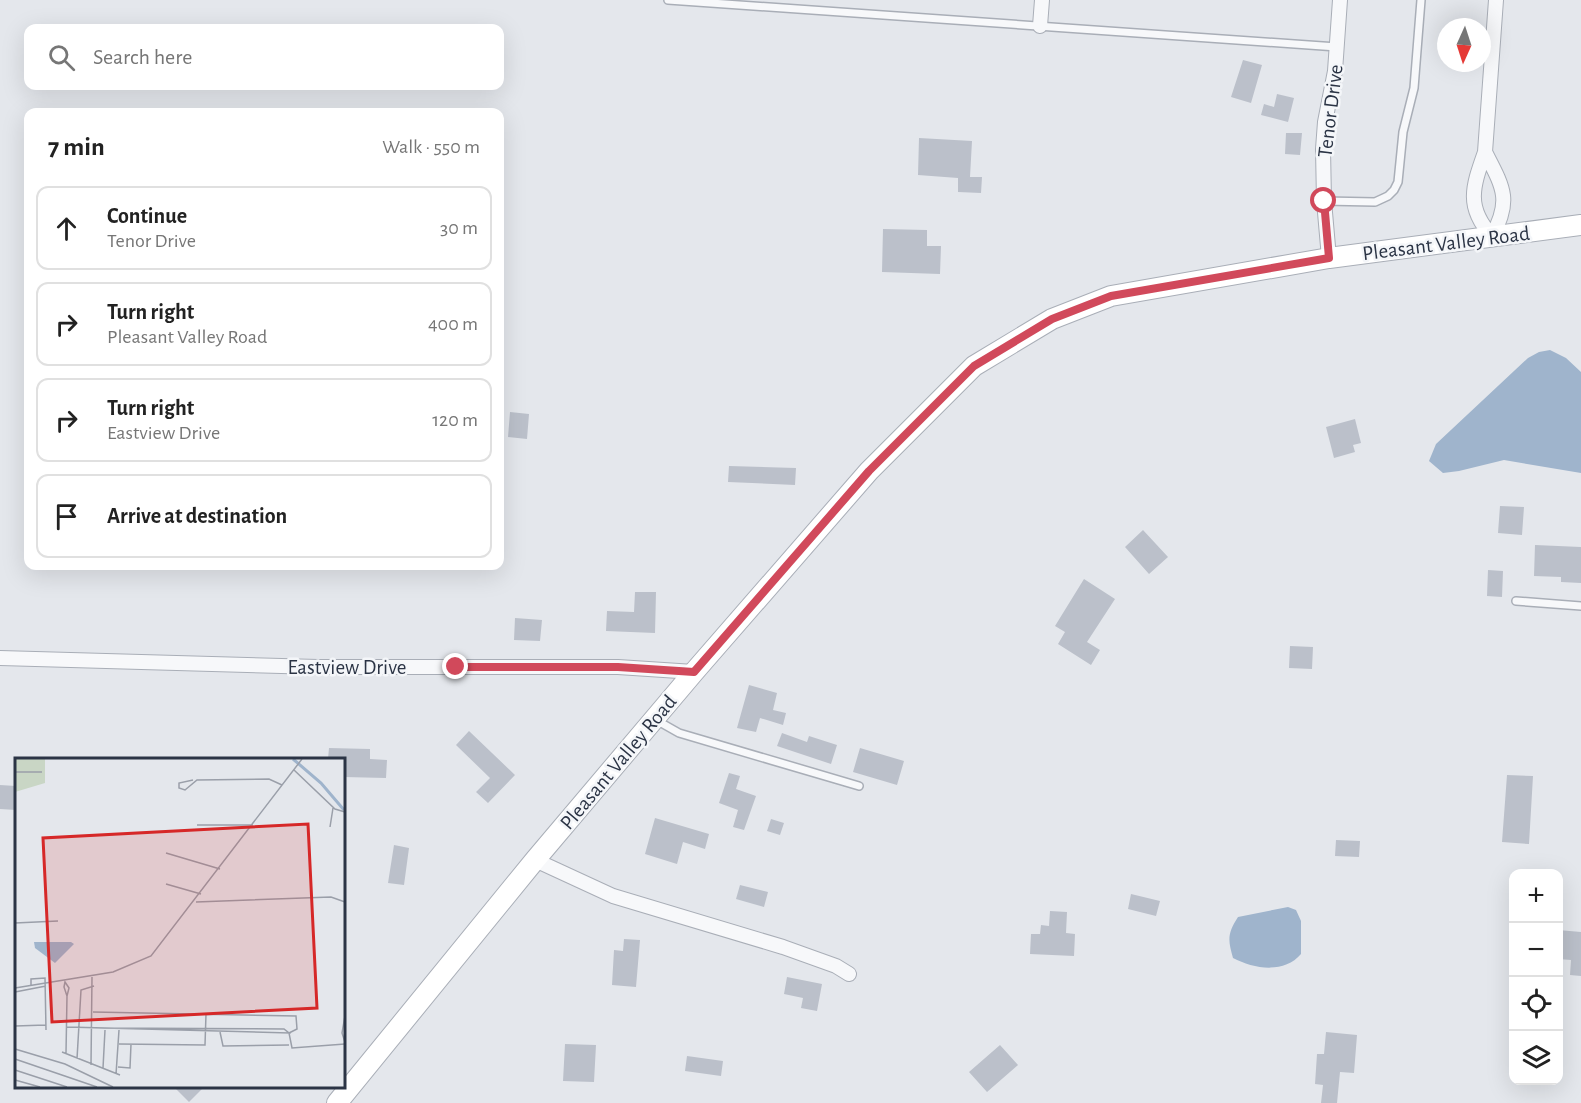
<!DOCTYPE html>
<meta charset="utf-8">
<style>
body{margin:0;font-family:"Alegreya Sans",sans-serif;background:#f2f2f2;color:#222}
.controls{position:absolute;right:18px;bottom:18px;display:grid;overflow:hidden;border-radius:12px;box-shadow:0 6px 24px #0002}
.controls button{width:54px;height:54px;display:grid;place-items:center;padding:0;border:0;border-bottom:2px solid #e0e0e0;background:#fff;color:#222;font:30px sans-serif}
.compass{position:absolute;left:1437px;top:18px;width:54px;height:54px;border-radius:50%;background:#fff;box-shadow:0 6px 24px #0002;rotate:183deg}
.stop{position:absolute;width:18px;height:18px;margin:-14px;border:4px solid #d1495b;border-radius:50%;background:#fff}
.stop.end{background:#d1495b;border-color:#fff;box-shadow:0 2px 6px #0008}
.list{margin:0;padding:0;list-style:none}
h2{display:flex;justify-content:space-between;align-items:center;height:78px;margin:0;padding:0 24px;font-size:26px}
h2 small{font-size:20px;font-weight:400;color:#767676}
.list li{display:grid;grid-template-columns:39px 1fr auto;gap:18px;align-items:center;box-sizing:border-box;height:84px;margin:0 12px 12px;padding:0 12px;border:2px solid #e0e0e0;border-radius:12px}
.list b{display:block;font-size:22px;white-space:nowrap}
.list p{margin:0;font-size:20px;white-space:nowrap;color:#767676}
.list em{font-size:20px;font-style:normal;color:#767676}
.icon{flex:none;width:33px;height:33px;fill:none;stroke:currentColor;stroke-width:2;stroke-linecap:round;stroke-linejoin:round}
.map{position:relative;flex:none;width:1581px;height:1103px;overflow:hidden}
.search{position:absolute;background:#fff;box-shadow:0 6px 24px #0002;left:24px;top:24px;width:480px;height:66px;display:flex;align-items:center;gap:15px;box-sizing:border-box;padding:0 21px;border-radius:12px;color:#767676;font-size:22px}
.panel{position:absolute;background:#fff;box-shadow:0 6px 24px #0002;left:24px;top:108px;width:480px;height:462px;border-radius:12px}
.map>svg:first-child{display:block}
.water{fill:#9fb4cc}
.building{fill:#bbc0ca}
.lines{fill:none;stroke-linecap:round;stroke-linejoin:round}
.lane-casing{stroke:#a9aeb7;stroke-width:10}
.street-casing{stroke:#a9aeb7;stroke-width:16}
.secondary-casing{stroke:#a9aeb7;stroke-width:22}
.lane{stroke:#f7f8fa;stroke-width:7}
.street{stroke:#f7f8fa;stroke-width:14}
.secondary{stroke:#fff;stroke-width:20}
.route{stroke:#d1495b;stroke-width:8}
.labels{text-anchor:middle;stroke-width:5;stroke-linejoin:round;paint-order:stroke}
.street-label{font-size:21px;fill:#2b3445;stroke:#f4f6f9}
.inset-river{fill:none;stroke:#9fb4cc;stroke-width:3}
.inset-road{fill:none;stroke:#9a9fa9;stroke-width:1.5}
.view{fill:#d62828;fill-opacity:0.15;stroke:#d62828;stroke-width:3}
.inset-edge{fill:none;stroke:#2b3445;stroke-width:3}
</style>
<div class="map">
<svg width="1581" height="1103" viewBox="0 0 1581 1103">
<rect width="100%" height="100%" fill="#e4e7ec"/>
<!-- water -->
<path class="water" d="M 1550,350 L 1566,358 L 1581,372 L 1581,473 L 1504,460 L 1459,471 L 1443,473 L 1429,461 L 1436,444 L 1528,358 L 1539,352 Z
M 1288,907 L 1296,910 L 1301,921 L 1301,954 C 1284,974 1254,969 1233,958 C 1228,940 1227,934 1238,917 Z"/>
<!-- building -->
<path class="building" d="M 1243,60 L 1262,65 L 1251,103 L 1231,97 Z
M 1277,94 L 1294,98 L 1288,122 L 1261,115 L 1264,104 L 1274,107 Z
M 1286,133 L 1302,133 L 1300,155 L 1285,154 Z
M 919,138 L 972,141 L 970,177 L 982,177 L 981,193 L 958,192 L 958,178 L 918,175 Z
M 883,229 L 927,230 L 927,246 L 941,246 L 940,274 L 882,272 Z
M 510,412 L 529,414 L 527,439 L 508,437 Z
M 1355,419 L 1361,443 L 1353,445 L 1355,452 L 1334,458 L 1326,427 Z
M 729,466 L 796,468 L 795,485 L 728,482 Z
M 1500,506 L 1524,507 L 1522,535 L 1498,533 Z
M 1143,530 L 1168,557 L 1149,574 L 1125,547 Z
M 1535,545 L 1581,547 L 1581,583 L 1561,582 L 1561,577 L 1534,576 Z
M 1488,570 L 1503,571 L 1502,597 L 1487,596 Z
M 1084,579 L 1115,599 L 1087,642 L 1100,650 L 1091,665 L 1058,644 L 1065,632 L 1055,626 Z
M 635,592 L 656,592 L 655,633 L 606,631 L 607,611 L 634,612 Z
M 515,618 L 542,620 L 540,641 L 514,640 Z
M 1290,646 L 1313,647 L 1312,669 L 1289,668 Z
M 749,685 L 777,693 L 773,710 L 786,713 L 783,725 L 760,718 L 756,732 L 737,728 Z
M 469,731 L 515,775 L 488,803 L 476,792 L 490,778 L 456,745 Z
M 782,733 L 807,742 L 809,736 L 837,745 L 831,764 L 777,746 Z
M 329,748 L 370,749 L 370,759 L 387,760 L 386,778 L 344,777 L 344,759 L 328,759 Z
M 860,748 L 904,761 L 897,785 L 853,772 Z
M 729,773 L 740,776 L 736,789 L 756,796 L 744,830 L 733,827 L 738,810 L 719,803 Z
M 1507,775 L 1533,776 L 1529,844 L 1502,842 Z
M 0,785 L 16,786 L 16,810 L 0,809 Z
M 655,818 L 709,834 L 705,849 L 683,842 L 677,864 L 645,854 Z
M 771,819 L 784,823 L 780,835 L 767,831 Z
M 1336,840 L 1360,841 L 1359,857 L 1335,856 Z
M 394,845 L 409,848 L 404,885 L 388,883 Z
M 740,885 L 768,892 L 764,907 L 736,899 Z
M 1131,894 L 1160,901 L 1156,916 L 1128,909 Z
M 1050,911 L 1067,912 L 1066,933 L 1075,934 L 1074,956 L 1030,954 L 1031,934 L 1040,934 L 1041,925 L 1049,926 Z
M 1558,930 L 1581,932 L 1581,976 L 1570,975 L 1571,960 L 1558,959 Z
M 624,939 L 640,940 L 636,987 L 612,985 L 614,950 L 623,951 Z
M 787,977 L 822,984 L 817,1011 L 801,1008 L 803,998 L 784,994 Z
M 1326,1032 L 1357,1035 L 1354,1073 L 1340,1072 L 1337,1103 L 1321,1103 L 1323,1085 L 1315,1084 L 1317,1054 L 1324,1054 Z
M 565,1044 L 596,1045 L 594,1082 L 563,1081 Z
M 1000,1045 L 1018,1065 L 987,1092 L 969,1072 Z
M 687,1056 L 723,1061 L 721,1076 L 685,1071 Z
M 173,1086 L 205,1086 L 189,1102 Z"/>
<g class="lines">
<!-- lane casing -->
<g class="lane-casing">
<path id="lane" d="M 668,0 L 1337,47
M 1324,201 L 1375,202 L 1388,196 L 1394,190 L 1398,182 L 1403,132 L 1414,88 L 1421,0
M 1516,601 L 1581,606
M 656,720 L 679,733 L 859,786"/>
</g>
<!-- street casing -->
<g class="street-casing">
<path id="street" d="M 1040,26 L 1042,0
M 1485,152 C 1503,187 1512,200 1492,236 C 1465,207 1473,186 1485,152 Z
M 1485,152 L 1496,0
M 1329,258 L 1324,201 L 1323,149 L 1325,122 L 1335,71 L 1340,0
M 0,658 L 318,667 L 618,667 L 694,672
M 535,860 L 613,896 L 783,947 L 836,966 L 849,974"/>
</g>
<!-- secondary casing -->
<g class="secondary-casing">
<path id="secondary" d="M 337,1103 L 535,860 L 694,672 L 869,471 L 974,366 L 1052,319 L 1111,296 L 1329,258 L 1581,225"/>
</g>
<!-- lane -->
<use href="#lane" class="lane"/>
<!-- street -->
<use href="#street" class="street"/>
<!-- secondary -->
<use href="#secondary" class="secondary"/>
</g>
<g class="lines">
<!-- route -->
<path class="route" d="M 456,667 L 618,667 L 694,672 L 869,471 L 974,366 L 1052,319 L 1111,296 L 1329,258 L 1324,201"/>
</g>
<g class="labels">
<!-- street labels -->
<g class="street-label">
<text transform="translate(1330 111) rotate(-83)" y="7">Tenor Drive</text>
<text transform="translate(1446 243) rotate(-7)" y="7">Pleasant Valley Road</text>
<text x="347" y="674">Eastview Drive</text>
<text transform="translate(618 762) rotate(-50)" y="7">Pleasant Valley Road</text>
</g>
</g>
<!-- overview -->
<g transform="translate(15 758)">
<rect width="330" height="330" fill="#e4e7ec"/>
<path d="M 1,1 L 30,1 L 30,25 L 0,34 Z" fill="#c9d6c5"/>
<path d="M 19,184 L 56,184 L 59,186 L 40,205 L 20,190 Z" fill="#9fb4cc"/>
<path class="inset-river" d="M 278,1 L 306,25 L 329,52"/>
<path class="inset-road" d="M 279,12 L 320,51 L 330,54M 0,14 L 27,14M 178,22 L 164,25 L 164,30 L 170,32 L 182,22 L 254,21 L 267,27M 182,67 L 238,67M 315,69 L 318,50M 151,95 L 205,111M 151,126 L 186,136M 181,144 L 316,139 L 330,144M 0,165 L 43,163M 50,224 L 54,230 L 52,238 L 49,229 ZM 16,228 L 16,221 L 30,220 L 31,272M 0,230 L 98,214 L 136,198 L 287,1M 0,234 L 31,228M 78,254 L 281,258 L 282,271 L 274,275 L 277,290 L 330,286M 330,258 L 327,275 L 330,284M 0,268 L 31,267M 52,269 L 274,275 L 269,271 L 78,270M 205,274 L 208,288 L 274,287M 104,286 L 190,287 L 191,256M 0,291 L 50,306 L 98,329M 47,294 L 105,317M 51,295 L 52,238M 0,301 L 82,329M 62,301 L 66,232 L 79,228M 76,307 L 77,219M 103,309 L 115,310 L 116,286M 88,310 L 90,272M 0,312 L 52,329M 101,316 L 104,272M 0,322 L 25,329"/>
<path class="view" d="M 293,66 L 302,250 L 37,264 L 28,80 Z"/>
<rect width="330" height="330" class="inset-edge"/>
</g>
</svg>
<div class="controls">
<button>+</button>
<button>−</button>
<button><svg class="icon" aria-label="locate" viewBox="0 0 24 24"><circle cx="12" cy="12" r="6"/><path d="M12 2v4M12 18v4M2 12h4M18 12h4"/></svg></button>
<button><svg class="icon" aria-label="layers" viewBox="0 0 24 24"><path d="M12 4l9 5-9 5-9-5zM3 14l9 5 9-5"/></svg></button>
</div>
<svg class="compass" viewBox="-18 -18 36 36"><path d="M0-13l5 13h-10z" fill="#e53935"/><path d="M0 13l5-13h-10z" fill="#767676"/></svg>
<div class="stop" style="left:1324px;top:201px"></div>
<div class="stop end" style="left:456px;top:667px"></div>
<div class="search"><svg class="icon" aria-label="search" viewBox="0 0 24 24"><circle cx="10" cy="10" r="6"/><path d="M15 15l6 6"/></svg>Search here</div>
<section class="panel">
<h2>7 min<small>Walk · 550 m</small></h2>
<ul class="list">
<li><svg class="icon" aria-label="ahead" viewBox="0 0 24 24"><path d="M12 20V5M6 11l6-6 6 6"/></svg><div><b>Continue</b><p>Tenor Drive</p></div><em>30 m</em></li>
<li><svg class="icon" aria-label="right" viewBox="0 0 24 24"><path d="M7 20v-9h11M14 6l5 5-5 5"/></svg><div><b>Turn right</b><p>Pleasant Valley Road</p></div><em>400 m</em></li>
<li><svg class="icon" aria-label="right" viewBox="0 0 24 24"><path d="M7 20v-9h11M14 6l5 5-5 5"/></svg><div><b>Turn right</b><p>Eastview Drive</p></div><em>120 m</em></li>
<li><svg class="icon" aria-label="arrive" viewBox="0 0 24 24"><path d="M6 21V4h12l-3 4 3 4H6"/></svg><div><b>Arrive at destination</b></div></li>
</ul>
</section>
</div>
